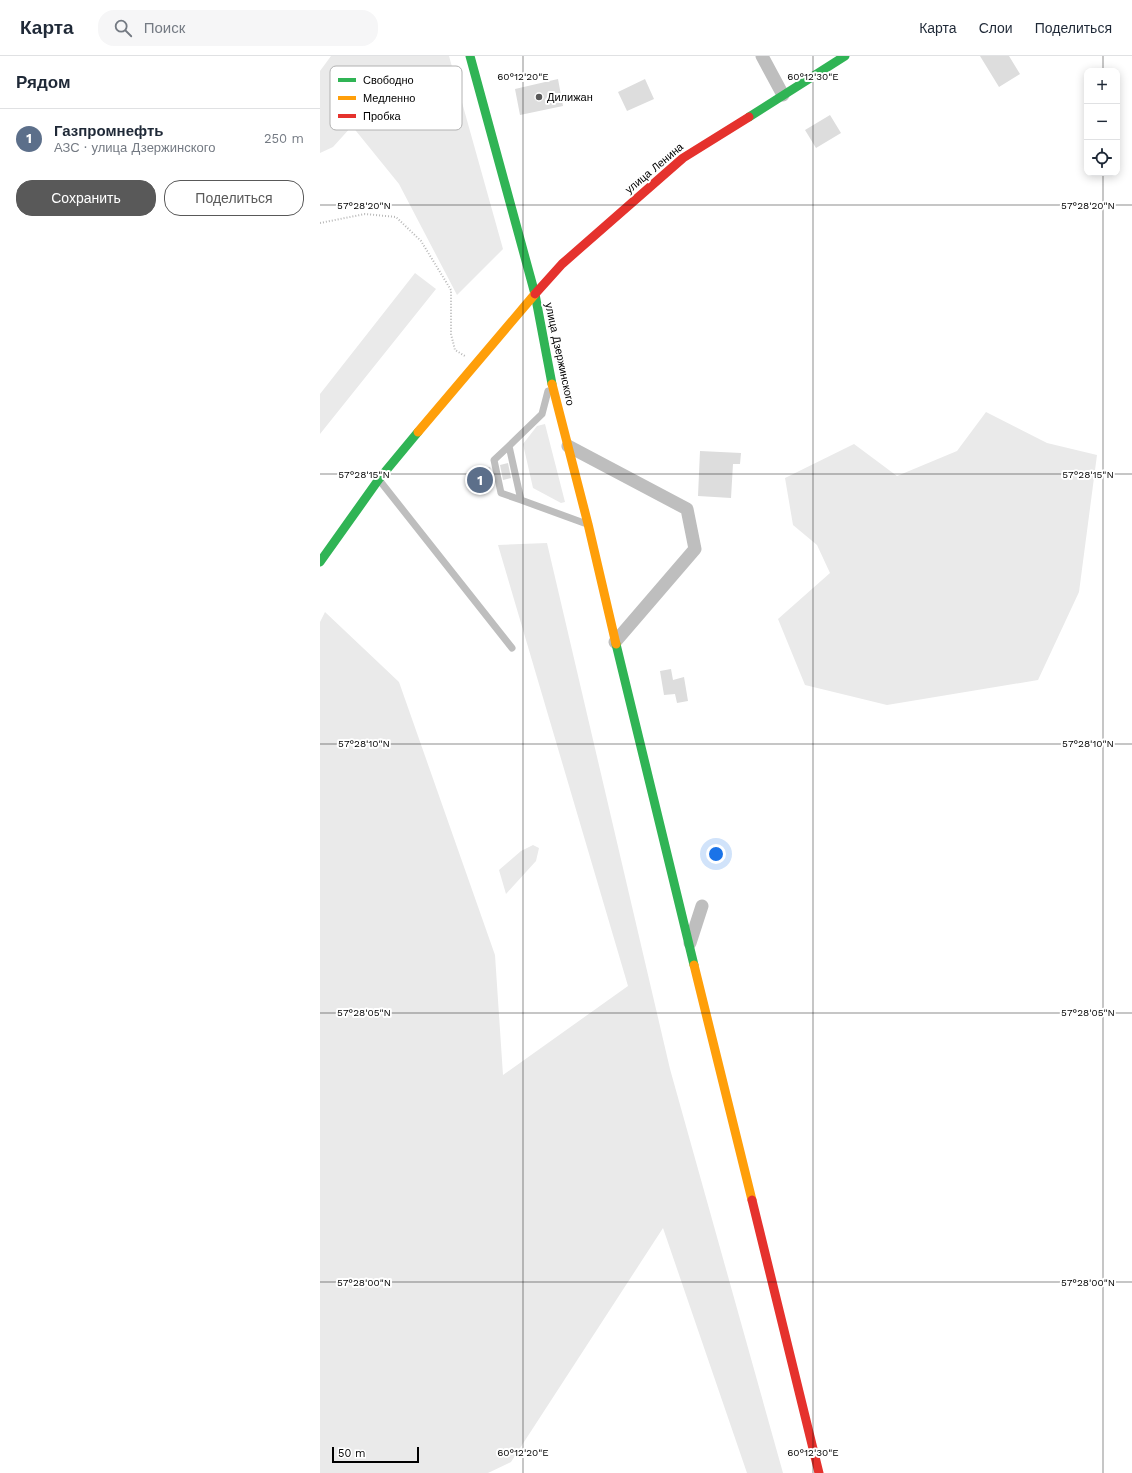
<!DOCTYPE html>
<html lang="ru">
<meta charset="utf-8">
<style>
body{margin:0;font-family:"Work Sans",sans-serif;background:#f6f6f7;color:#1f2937}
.controls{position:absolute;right:12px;top:12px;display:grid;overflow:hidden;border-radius:8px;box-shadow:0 2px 10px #0003}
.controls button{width:36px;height:36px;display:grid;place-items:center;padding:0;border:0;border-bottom:1px solid #e0e1e3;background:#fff;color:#1f2937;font:20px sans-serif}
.scale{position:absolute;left:12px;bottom:10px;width:87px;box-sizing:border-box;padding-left:4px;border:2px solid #000;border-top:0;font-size:11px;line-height:14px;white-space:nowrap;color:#000;-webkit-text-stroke:3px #fff;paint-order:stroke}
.you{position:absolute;left:396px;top:798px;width:14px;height:14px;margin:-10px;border:3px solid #fff;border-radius:50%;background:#1a73e8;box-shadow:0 0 0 6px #1a73e833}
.badge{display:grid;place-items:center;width:26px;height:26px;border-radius:50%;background:#595959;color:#fff;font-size:13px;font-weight:700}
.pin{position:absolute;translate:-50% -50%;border:2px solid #fff;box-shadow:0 1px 4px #0006}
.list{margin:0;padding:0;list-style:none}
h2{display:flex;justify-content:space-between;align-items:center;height:52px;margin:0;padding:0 16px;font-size:17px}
h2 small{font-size:13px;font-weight:400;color:#747a83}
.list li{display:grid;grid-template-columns:26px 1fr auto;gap:12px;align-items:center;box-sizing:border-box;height:60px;padding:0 16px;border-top:1px solid #e0e1e3}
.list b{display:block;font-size:15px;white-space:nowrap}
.list p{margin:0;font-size:13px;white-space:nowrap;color:#747a83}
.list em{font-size:13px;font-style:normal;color:#747a83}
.actions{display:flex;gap:8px;padding:12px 16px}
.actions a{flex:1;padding:9px 0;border:1px solid #595959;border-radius:16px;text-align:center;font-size:14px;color:#595959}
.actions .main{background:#595959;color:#fff}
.icon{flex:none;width:22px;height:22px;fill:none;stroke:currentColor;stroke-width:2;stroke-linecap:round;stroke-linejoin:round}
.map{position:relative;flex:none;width:812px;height:1417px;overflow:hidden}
header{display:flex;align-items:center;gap:24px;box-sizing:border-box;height:56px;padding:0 20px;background:#fff;border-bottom:1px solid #e0e1e3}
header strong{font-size:19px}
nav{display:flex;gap:22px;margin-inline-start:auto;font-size:14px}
.search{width:280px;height:36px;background:#f6f6f7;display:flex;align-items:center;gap:10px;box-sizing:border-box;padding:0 14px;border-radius:16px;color:#747a83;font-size:15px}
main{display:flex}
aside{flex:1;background:#fff}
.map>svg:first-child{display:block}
.green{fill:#eaeaea}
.building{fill:#ddd}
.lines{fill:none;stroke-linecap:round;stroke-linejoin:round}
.path{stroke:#b8b8b8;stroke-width:2;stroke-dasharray:1 2;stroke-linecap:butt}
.lane{stroke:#bebebe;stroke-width:7}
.street{stroke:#bebebe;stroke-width:13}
.fast{stroke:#30b455;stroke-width:9}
.slow{stroke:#ff9f0a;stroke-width:9}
.jam{stroke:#e5322d;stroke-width:9}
.ticks{fill:none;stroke:#000;stroke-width:1;stroke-opacity:0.45}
.poi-dot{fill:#595959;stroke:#fff;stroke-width:1.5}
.labels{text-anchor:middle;stroke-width:4;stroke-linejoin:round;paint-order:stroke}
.poi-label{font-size:11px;fill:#000;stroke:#fff;text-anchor:start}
.street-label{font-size:11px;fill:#000;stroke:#fff}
.key{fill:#fff;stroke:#b2b2b2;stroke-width:1}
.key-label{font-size:11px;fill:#000}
.ticks-label{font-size:10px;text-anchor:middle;fill:#000;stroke:#fff;stroke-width:4;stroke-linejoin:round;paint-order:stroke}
</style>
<header>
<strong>Карта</strong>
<div class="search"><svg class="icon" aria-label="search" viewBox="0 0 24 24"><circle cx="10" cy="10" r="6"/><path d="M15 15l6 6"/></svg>Поиск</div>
<nav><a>Карта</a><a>Слои</a><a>Поделиться</a></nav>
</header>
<main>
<aside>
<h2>Рядом<small></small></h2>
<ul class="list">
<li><span class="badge" style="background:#5c6f8a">1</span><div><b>Газпромнефть</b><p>АЗС · улица Дзержинского</p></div><em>250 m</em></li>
</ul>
<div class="actions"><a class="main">Сохранить</a><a>Поделиться</a></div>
</aside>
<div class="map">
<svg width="812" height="1417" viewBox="0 0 812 1417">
<rect width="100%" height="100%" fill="#fff"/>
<!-- green -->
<path class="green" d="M 11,0 L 129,0 L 183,193 L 137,239 L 79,128 L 32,70 L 13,91 L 0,97 L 0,15 Z
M 95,217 L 116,233 L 0,378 L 0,338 Z
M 666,356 L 727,387 L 777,399 L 759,536 L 718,624 L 567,649 L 485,629 L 458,563 L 510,517 L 497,489 L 473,469 L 465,422 L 534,388 L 577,420 L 637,395 Z
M 225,368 L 245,446 L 241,447 L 213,432 L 203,388 L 217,370 Z
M 227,487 L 350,1013 L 463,1417 L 427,1417 L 343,1172 L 191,1406 L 168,1417 L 0,1417 L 0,566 L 5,556 L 79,626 L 175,899 L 183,1019 L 308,930 L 178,489 Z
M 213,789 L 219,792 L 216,805 L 186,838 L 179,814 L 201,795 Z"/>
<!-- building -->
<path class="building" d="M 660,0 L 689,0 L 700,18 L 679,31 Z
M 238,23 L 243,50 L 200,59 L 195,33 Z
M 325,23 L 334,43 L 307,55 L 298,36 Z
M 510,59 L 521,77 L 496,92 L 485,74 Z
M 380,395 L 421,397 L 420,408 L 413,408 L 411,442 L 378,440 Z
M 188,407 L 191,422 L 183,424 L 180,409 Z
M 170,411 L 174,427 L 159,431 L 155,415 Z
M 351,613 L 353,624 L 364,621 L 368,645 L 357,647 L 355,638 L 344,639 L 340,615 Z"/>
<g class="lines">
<!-- path -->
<path class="path" d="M 0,167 L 45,158 L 76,161 L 101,185 L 131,234 L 131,278 L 135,294 L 145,300"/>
<!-- lane -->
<path class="lane" d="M 228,335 L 222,358 L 189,390 L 201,444 L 264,467
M 189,390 L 174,404 L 181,437 L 201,444
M 60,425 L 192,592"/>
<!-- street -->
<path class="street" d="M 442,0 L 463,39
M 248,390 L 367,453 L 375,493 L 295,586
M 370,887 L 382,850"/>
<!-- fast -->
<path class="fast" d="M 150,0 L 215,238 L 232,328
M 429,61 L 525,0
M 0,506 L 59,423 L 98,376
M 296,588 L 374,909"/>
<!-- slow -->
<path class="slow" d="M 232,328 L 268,468 L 296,588
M 98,376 L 215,238
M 374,909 L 432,1144"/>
<!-- jam -->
<path class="jam" d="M 215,238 L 242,208 L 363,102 L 429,61
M 432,1144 L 499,1417"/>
</g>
<!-- ticks -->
<path class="ticks" d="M 203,0 L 203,1417M 493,0 L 493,1417M 783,0 L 783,15M 783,117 L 783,1417M 0,149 L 812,149M 0,418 L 812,418M 0,688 L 812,688M 0,957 L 812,957M 0,1226 L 812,1226"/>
<!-- markers -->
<circle class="poi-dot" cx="219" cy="41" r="4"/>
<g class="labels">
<!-- poi labels -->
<g class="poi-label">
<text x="227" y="45">Дилижан</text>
</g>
<!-- street labels -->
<g class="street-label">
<text transform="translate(334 112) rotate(-40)" y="4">улица Ленина</text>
<text transform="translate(240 298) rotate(78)" y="4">улица Дзержинского</text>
</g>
</g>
<!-- legend -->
<rect x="10" y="10" width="132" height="64" rx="6" class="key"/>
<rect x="18" y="22" width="18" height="4" fill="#30b455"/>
<rect x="18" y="40" width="18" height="4" fill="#ff9f0a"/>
<rect x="18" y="58" width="18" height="4" fill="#e5322d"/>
<g class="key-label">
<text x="43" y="28">Свободно</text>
<text x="43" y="46">Медленно</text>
<text x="43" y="64">Пробка</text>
</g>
<g class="ticks-label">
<text x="203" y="24">60°12'20"E</text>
<text x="493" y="24">60°12'30"E</text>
<text x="44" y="153">57°28'20"N</text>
<text x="768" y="153">57°28'20"N</text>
<text x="44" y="422">57°28'15"N</text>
<text x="768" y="422">57°28'15"N</text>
<text x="44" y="691">57°28'10"N</text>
<text x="768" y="691">57°28'10"N</text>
<text x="44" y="960">57°28'05"N</text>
<text x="768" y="960">57°28'05"N</text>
<text x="44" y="1230">57°28'00"N</text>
<text x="768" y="1230">57°28'00"N</text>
<text x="203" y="1400">60°12'20"E</text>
<text x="493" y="1400">60°12'30"E</text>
</g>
</svg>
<div class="controls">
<button>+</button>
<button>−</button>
<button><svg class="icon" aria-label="locate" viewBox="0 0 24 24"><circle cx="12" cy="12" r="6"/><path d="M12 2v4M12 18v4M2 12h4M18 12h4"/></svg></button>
</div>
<div class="scale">50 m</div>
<div class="you"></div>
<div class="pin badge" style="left:160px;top:424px;background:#5c6f8a">1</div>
</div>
</main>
